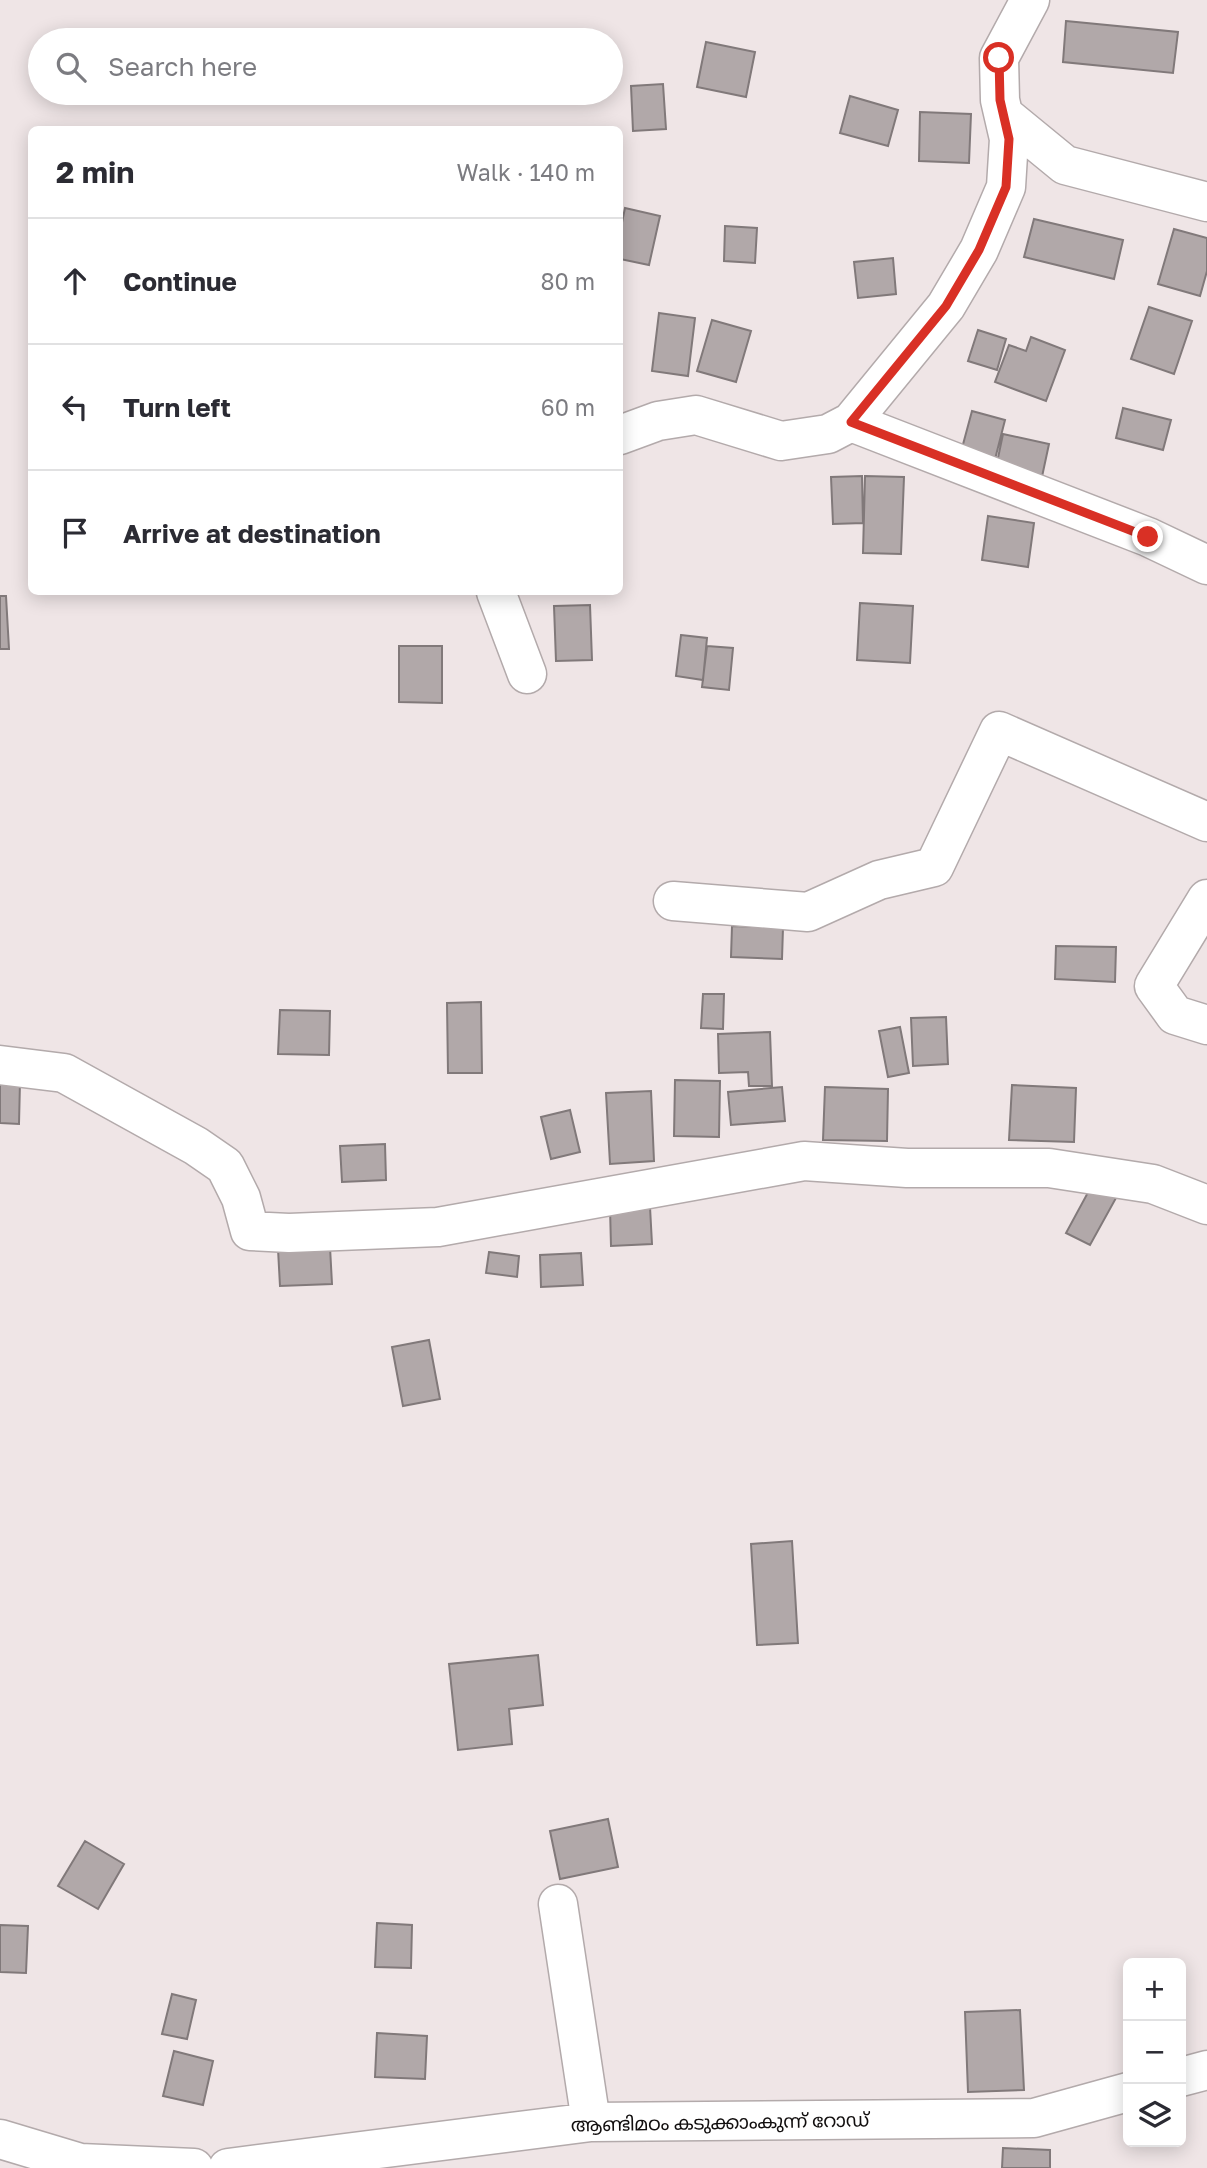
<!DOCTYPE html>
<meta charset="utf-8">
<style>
body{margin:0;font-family:"Golos Text","Noto Sans Malayalam",sans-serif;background:#f7f7f7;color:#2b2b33}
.controls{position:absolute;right:21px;bottom:21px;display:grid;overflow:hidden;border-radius:10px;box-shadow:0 4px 18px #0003}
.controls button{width:63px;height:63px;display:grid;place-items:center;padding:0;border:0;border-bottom:2px solid #e1e1e2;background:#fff;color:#2b2b33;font:35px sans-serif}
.stop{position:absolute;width:21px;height:21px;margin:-16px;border:5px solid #d93025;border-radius:50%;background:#fff}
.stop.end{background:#d93025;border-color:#fff;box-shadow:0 2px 7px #0008}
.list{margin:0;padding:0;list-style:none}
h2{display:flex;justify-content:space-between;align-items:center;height:91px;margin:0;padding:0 28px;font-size:30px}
h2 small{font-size:23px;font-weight:400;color:#7c7c81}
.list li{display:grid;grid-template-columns:46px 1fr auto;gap:21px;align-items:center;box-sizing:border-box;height:126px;padding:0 28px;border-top:2px solid #e1e1e2}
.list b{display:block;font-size:26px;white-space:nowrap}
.list em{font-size:23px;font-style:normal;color:#7c7c81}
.icon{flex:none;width:38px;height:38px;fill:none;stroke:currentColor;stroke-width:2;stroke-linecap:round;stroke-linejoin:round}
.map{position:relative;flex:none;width:1207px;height:2168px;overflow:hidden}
.search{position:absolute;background:#fff;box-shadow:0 4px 18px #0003;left:28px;top:28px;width:595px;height:77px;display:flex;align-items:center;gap:18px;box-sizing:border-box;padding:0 24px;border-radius:38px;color:#7c7c81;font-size:26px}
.panel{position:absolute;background:#fff;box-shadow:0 4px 18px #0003;left:28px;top:126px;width:595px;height:469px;border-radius:10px}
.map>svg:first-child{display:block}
.building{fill:#b1a8a9;stroke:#81797a;stroke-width:2}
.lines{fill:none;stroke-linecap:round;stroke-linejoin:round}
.minor-casing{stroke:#b3aaab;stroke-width:41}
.minor{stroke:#fff;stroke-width:38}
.route{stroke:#d93025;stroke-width:9}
.labels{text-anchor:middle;stroke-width:5;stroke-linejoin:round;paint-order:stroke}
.street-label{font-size:19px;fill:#110e0e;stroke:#fff}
</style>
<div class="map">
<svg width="1207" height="2168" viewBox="0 0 1207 2168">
<rect width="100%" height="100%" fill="#efe5e6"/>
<!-- building -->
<path class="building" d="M 1066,21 L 1178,32 L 1173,73 L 1063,62 Z
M 706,42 L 755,52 L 746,97 L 697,87 Z
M 663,84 L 666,129 L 633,131 L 631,86 Z
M 850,96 L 898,110 L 888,146 L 840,133 Z
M 920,112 L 971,114 L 969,163 L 919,161 Z
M 625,208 L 660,216 L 649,265 L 620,259 L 620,232 Z
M 1034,219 L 1123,240 L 1114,279 L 1024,257 Z
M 725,226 L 757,228 L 755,263 L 724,261 Z
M 1174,229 L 1207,238 L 1207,271 L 1200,296 L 1158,284 Z
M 893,258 L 896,294 L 858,298 L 854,262 Z
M 1149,307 L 1192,321 L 1174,374 L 1131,359 Z
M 659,313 L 695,318 L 688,376 L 652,371 Z
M 712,320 L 751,331 L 736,382 L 697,371 Z
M 978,330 L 1006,339 L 997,370 L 968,361 Z
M 1031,337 L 1065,350 L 1046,401 L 995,382 L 1009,345 L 1026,351 Z
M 1123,408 L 1171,420 L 1163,450 L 1116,438 Z
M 972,411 L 1005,420 L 992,471 L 958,463 Z
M 1003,434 L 1049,444 L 1040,486 L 994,477 Z
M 862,476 L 863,523 L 833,524 L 831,477 Z
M 865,476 L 904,477 L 901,554 L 863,553 Z
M 988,516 L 1034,523 L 1028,567 L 982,560 Z
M 0,596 L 6,596 L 9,649 L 0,649 Z
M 860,603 L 913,606 L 910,663 L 857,660 Z
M 590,605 L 592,660 L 556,661 L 554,606 Z
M 681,635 L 707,638 L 703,680 L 676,676 Z
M 399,646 L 442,646 L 442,703 L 399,702 Z
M 707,646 L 733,648 L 729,690 L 702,687 Z
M 732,926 L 783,928 L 782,959 L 731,957 Z
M 1056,946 L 1116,947 L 1115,982 L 1055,979 Z
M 703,994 L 724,994 L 723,1029 L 701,1028 Z
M 481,1002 L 482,1073 L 448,1073 L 447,1003 Z
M 280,1010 L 330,1011 L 329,1055 L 278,1054 Z
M 946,1017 L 948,1064 L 913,1066 L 911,1018 Z
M 900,1027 L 909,1073 L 888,1077 L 879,1031 Z
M 770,1032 L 772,1086 L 749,1086 L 748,1072 L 719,1073 L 718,1034 Z
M 675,1080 L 720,1081 L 719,1137 L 674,1136 Z
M 0,1082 L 20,1082 L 19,1124 L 0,1123 Z
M 1012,1085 L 1076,1088 L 1074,1142 L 1009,1140 Z
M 782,1087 L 785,1121 L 731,1125 L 728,1092 Z
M 825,1087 L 888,1089 L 887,1141 L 823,1140 Z
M 651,1091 L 654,1161 L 610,1164 L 606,1093 Z
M 570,1110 L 580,1152 L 551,1159 L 541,1117 Z
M 385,1144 L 386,1180 L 342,1182 L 340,1146 Z
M 1092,1185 L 1116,1198 L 1090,1245 L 1066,1233 Z
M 650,1207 L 652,1244 L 611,1246 L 610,1208 Z
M 330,1247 L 332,1284 L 280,1286 L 278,1249 Z
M 489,1252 L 519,1256 L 517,1277 L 486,1273 Z
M 581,1253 L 583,1285 L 541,1287 L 540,1255 Z
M 429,1340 L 440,1399 L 403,1406 L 392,1347 Z
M 792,1541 L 798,1643 L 757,1645 L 751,1544 Z
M 538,1655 L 543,1705 L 509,1709 L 512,1744 L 458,1750 L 449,1664 Z
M 608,1819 L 618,1867 L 560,1879 L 550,1831 Z
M 85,1841 L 124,1864 L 98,1909 L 58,1886 Z
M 377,1923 L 412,1925 L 411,1968 L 375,1967 Z
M 0,1925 L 28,1926 L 26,1973 L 0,1972 Z
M 172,1994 L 196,2000 L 187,2039 L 162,2034 Z
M 1020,2010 L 1024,2090 L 968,2092 L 965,2012 Z
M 377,2033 L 427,2036 L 425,2079 L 375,2077 Z
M 174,2051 L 213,2061 L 203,2105 L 163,2096 Z
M 1003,2148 L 1050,2150 L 1050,2168 L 1002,2168 Z"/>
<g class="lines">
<!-- minor casing -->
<g class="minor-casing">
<path id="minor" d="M 1004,115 L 1065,165 L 1207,202
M 851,422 L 1148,537 L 1207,565
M 620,435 L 658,421 L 696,415 L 781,441 L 828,434 L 851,422 L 946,306 L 979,250 L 1006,187 L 1009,139 L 1000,100 L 999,58 L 1030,0
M 496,592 L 527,674
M 1207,899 L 1154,986 L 1175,1015 L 1207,1025
M 673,901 L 808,912 L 879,880 L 934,867 L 999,731 L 1207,822
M 0,1065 L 64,1073 L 196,1146 L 225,1166 L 241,1198 L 250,1231 L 289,1233 L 438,1227 L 804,1161 L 907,1168 L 1049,1168 L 1153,1184 L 1207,1205
M 558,1904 L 591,2122
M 1181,2077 L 1207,2070
M 0,2139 L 80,2163 L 194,2168
M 228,2168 L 591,2122 L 1034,2118 L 1128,2092"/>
</g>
<!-- minor -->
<use href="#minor" class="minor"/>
</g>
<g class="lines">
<!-- route -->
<path class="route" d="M 999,58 L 1000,100 L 1009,139 L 1006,187 L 979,250 L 946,306 L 851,422 L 1148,537"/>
</g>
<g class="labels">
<!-- street labels -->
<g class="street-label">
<text transform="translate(720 2122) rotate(-1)" y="7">ആണ്ടിമഠം കടുക്കാംകുന്ന് റോഡ്</text>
</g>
</g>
</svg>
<div class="controls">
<button>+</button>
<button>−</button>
<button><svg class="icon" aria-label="layers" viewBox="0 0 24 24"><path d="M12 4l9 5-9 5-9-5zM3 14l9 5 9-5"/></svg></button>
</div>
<div class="stop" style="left:999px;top:58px"></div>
<div class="stop end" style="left:1148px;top:537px"></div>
<div class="search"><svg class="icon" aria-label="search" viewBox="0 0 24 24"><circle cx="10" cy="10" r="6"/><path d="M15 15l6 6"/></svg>Search here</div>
<section class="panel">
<h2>2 min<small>Walk · 140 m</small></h2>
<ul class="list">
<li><svg class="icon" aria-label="ahead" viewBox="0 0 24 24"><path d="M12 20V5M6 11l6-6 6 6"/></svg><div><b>Continue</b></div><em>80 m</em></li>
<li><svg class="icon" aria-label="left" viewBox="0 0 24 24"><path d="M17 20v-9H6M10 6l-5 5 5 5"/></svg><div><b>Turn left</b></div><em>60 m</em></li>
<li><svg class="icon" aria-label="arrive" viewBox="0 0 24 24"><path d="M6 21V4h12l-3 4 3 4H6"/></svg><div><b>Arrive at destination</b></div></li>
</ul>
</section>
</div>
